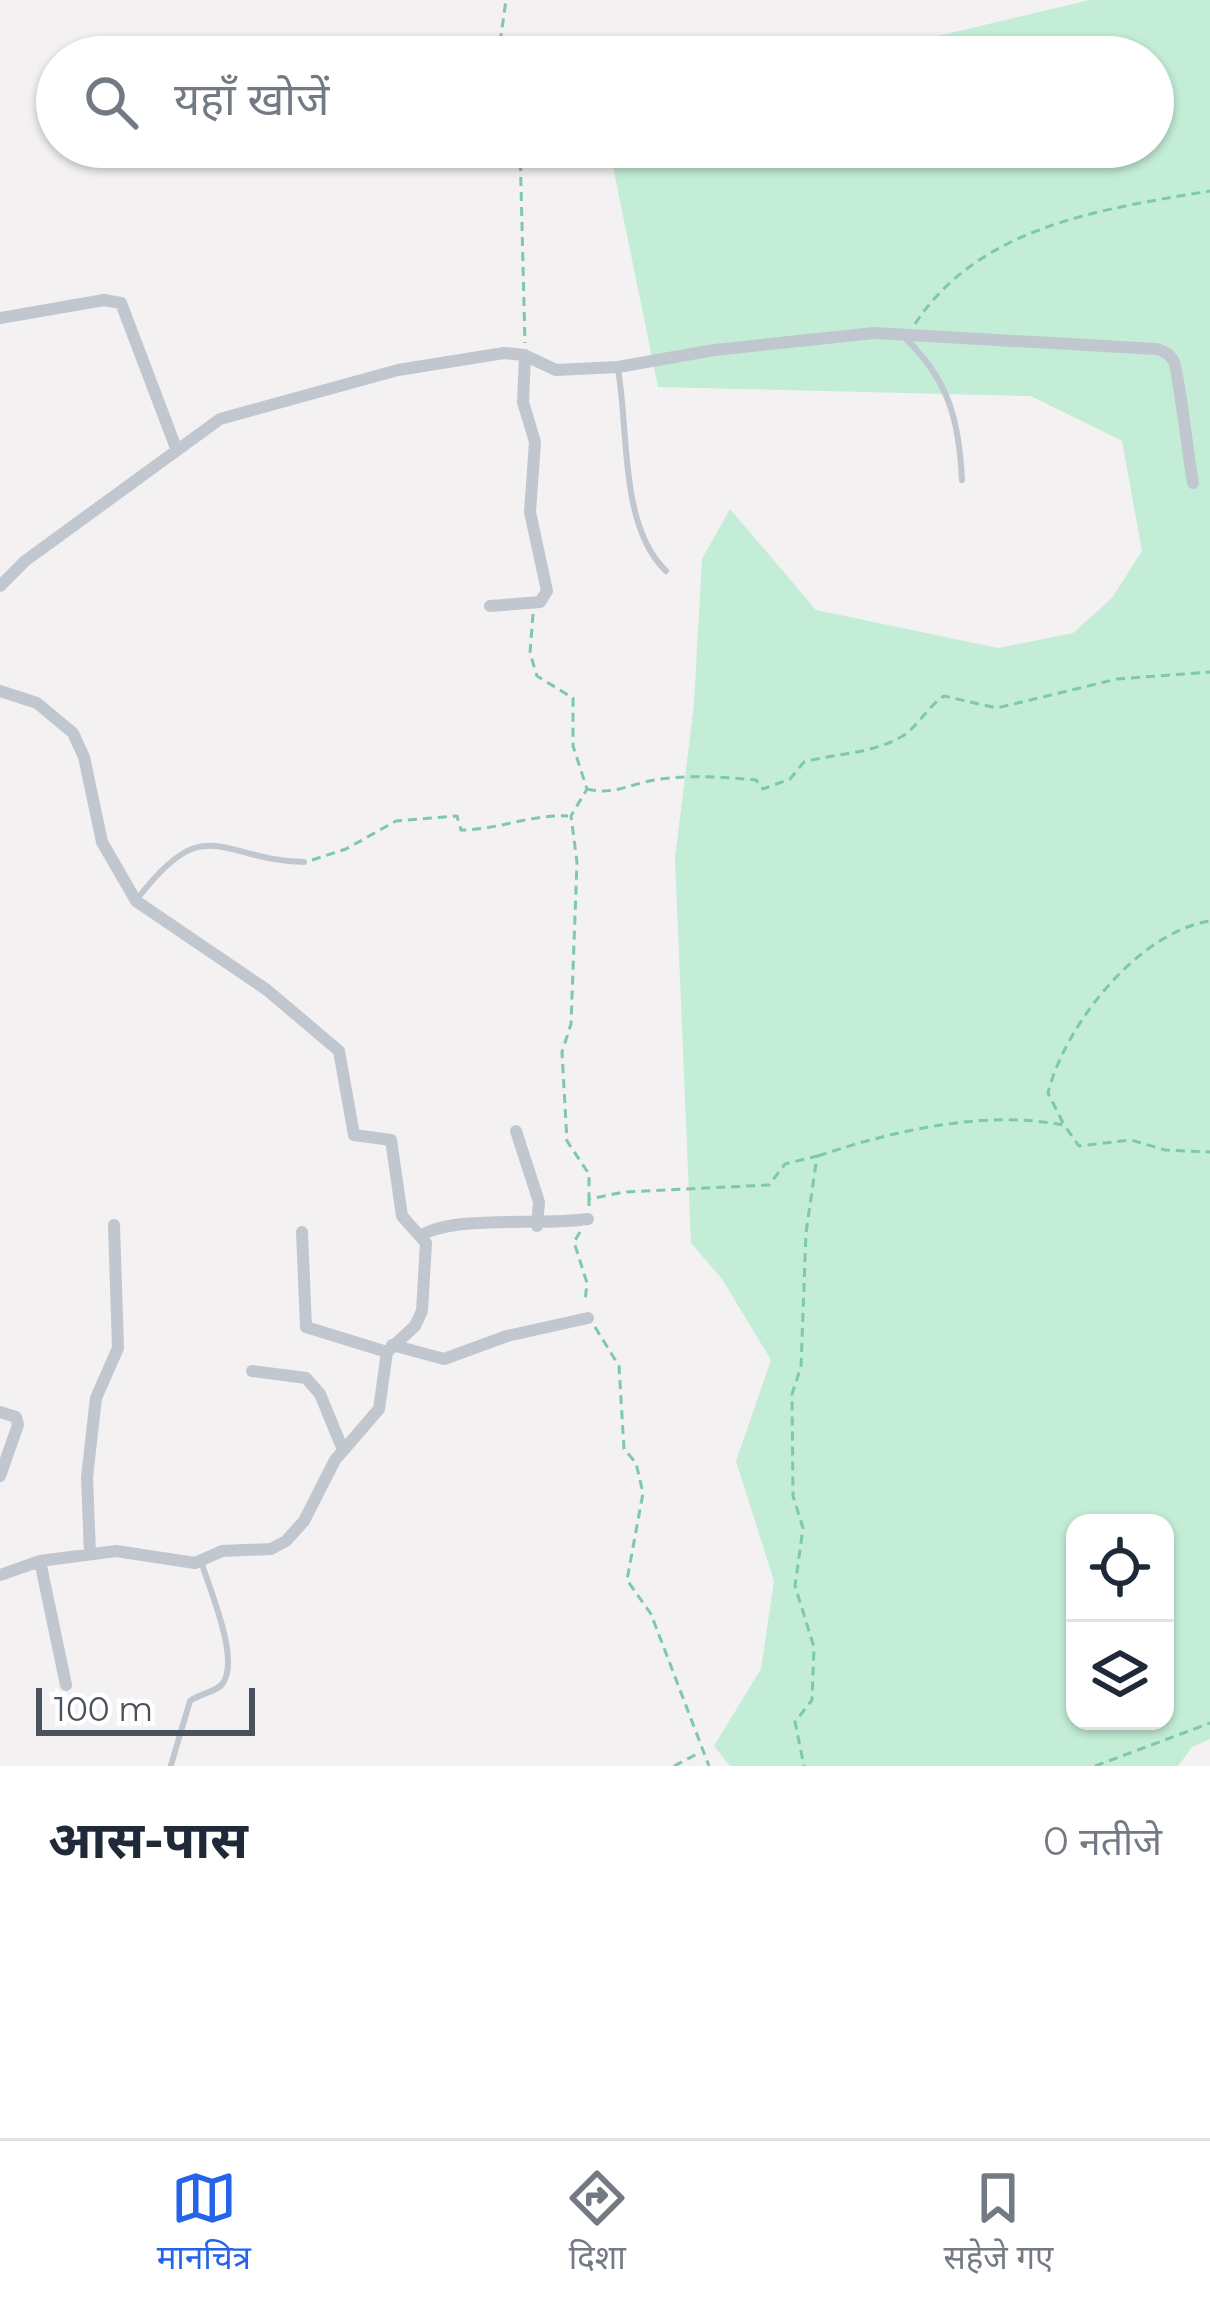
<!DOCTYPE html>
<html lang="hi">
<meta charset="utf-8">
<style>
body{margin:0;font-family:Montserrat,"Noto Sans Devanagari",sans-serif;background:#f2f2f3;color:#1f2937}
.controls{position:absolute;right:36px;bottom:36px;display:grid;overflow:hidden;border-radius:24px;box-shadow:0 3px 9px #0004}
.controls button{width:108px;height:108px;display:grid;place-items:center;padding:0;border:0;border-bottom:3px solid #e0e1e3;background:#fff;color:#1f2937;font:60px sans-serif}
.scale{position:absolute;left:36px;bottom:30px;width:219px;box-sizing:border-box;padding-left:12px;border:6px solid #4a535d;border-top:0;font-size:33px;line-height:42px;white-space:nowrap;color:#4a535d;-webkit-text-stroke:9px #fff;paint-order:stroke}
.list{margin:0;padding:0;list-style:none}
h2{display:flex;justify-content:space-between;align-items:center;height:156px;margin:0;padding:0 48px;font-size:51px}
h2 small{font-size:39px;font-weight:400;color:#747a83}
.icon{flex:none;width:66px;height:66px;fill:none;stroke:currentColor;stroke-width:2;stroke-linecap:round;stroke-linejoin:round}
.map{position:relative;flex:none;width:1210px;height:1766px;overflow:hidden}
.search{position:absolute;background:#fff;box-shadow:0 3px 9px #0004;left:36px;right:36px;top:36px;height:132px;display:flex;align-items:center;gap:30px;box-sizing:border-box;padding:0 42px;border-radius:66px;color:#747a83;font-size:45px}
.sheet{height:372px;background:#fff}
nav{display:flex;justify-content:space-around;align-items:center;box-sizing:border-box;height:168px;border-top:3px solid #e0e1e3;background:#fff;font-size:33px;color:#747a83}
nav a{display:grid;justify-items:center;gap:6px}
nav .on{color:#2563eb}
.map>svg:first-child{display:block}
.green{fill:#c3edd6;fill-rule:evenodd}
.lines{fill:none;stroke-linecap:round;stroke-linejoin:round}
.path{stroke:#7dc9a9;stroke-width:3;stroke-dasharray:9 6;stroke-linecap:butt}
.lane{stroke:#c0c7cf;stroke-width:6}
.street{stroke:#c0c7cf;stroke-width:12}
</style>
<div class="map">
<svg width="1210" height="1766" viewBox="0 0 1210 1766">
<rect width="100%" height="100%" fill="#f3f1f1"/>
<!-- green -->
<path class="green" d="M 1090,0 L 1210,0 L 1210,1739 L 1192,1747 L 1178,1766 L 730,1766 L 714,1746 L 761,1669 L 774,1581 L 736,1461 L 771,1360 L 722,1279 L 691,1243 L 675,858 L 694,704 L 702,559 L 730,509 L 816,610 L 998,648 L 1073,633 L 1112,598 L 1142,551 L 1122,441 L 1031,396 L 658,387 L 609,147 L 1153,147 L 1153,57 L 849,57 ZM 1075,1523 L 1165,1523 L 1165,1721 L 1075,1721 Z"/>
<g class="lines">
<!-- path -->
<path class="path" d="M 498,57 L 506,0
M 520,147 L 525,343
M 915,324 C 980,225 1103,209 1210,191
M 533,614 L 530,653 L 537,676 L 573,698 L 573,746 L 587,789 L 571,816 L 577,862 L 571,1024 L 562,1052 L 567,1141 L 589,1174 L 589,1198
M 587,789 C 614,796 634,782 661,779 C 694,775 724,777 756,780 L 763,789 L 790,779 L 804,762 C 837,753 871,754 901,737 C 917,728 926,708 944,696 L 997,708 L 1117,679 L 1210,672
M 312,860 L 346,849 L 396,821 L 457,816 L 461,830 C 498,830 531,814 568,816
M 1063,1123 L 1048,1093 C 1065,1025 1138,932 1210,921
M 818,1156 C 895,1130 985,1110 1064,1125 L 1079,1146 L 1131,1140 L 1165,1150 L 1210,1152
M 589,1206 L 589,1199 L 624,1192 L 769,1185 L 785,1164 L 817,1156 L 806,1233 L 801,1367 L 792,1394 L 793,1496 L 803,1528 L 795,1586 L 814,1647 L 812,1700 L 795,1722 L 804,1766
M 580,1232 L 574,1242 L 587,1283 L 585,1302
M 595,1327 L 619,1366 L 624,1449 L 636,1463 L 643,1493 L 627,1580 L 651,1614 L 709,1766
M 674,1766 L 699,1753
M 1095,1766 L 1210,1723"/>
<!-- lane -->
<path class="lane" d="M 904,337 C 949,380 959,420 962,480
M 618,370 C 629,429 619,526 666,571
M 138,898 C 206,809 220,860 304,862
M 171,1765 L 190,1701 C 199,1694 217,1692 223,1683 C 240,1658 209,1588 201,1561"/>
<!-- street -->
<path class="street" d="M 0,318 L 104,300 L 121,303 L 176,448
M 0,586 L 25,561 L 220,419 L 398,370 L 504,353 L 524,355 L 556,370 L 618,367 L 714,350 L 874,333 L 1157,349 C 1164,352 1169,353 1173,360 C 1178,366 1189,463 1193,483
M 490,606 L 540,602 L 547,591 L 530,512 L 535,442 L 523,402 L 525,355
M 0,691 L 37,703 L 73,733 L 84,757 L 102,842 L 136,901 L 267,990 L 339,1051 L 354,1135 L 391,1140 L 402,1216 L 426,1243 L 422,1311 L 415,1326 L 387,1352 L 379,1409 L 335,1460 L 304,1521 L 286,1541 L 271,1549 L 222,1551 L 195,1563 L 116,1551 L 40,1561 L 0,1575
M 516,1131 L 539,1202 L 537,1226
M 302,1232 L 306,1327 L 387,1352
M 422,1235 C 455,1215 541,1226 588,1219
M 392,1345 L 444,1359 L 507,1336 L 588,1318
M 252,1371 L 306,1378 L 320,1394 L 343,1450
M 0,1412 L 16,1417 L 18,1425 L 0,1476
M 90,1554 L 87,1477 L 96,1398 L 118,1348 L 114,1225
M 40,1561 L 66,1685"/>
</g>
</svg>
<div class="controls">
<button><svg class="icon" aria-label="locate" viewBox="0 0 24 24"><circle cx="12" cy="12" r="6"/><path d="M12 2v4M12 18v4M2 12h4M18 12h4"/></svg></button>
<button><svg class="icon" aria-label="layers" viewBox="0 0 24 24"><path d="M12 4l9 5-9 5-9-5zM3 14l9 5 9-5"/></svg></button>
</div>
<div class="scale">100 m</div>
<div class="search"><svg class="icon" aria-label="search" viewBox="0 0 24 24"><circle cx="10" cy="10" r="6"/><path d="M15 15l6 6"/></svg>यहाँ खोजें</div>
</div>
<section class="sheet">
<h2>आस-पास<small>0 नतीजे</small></h2>
<ul class="list">
</ul>
</section>
<nav>
<a class="on"><svg class="icon" aria-label="map" viewBox="0 0 24 24"><path d="M3 6l6-2 6 2 6-2v14l-6 2-6-2-6 2zM9 4v14M15 6v14"/></svg>मानचित्र</a>
<a><svg class="icon" aria-label="directions" viewBox="0 0 24 24"><path d="M12 3l9 9-9 9-9-9zM9 14v-3h6M13 9l2 2-2 2"/></svg>दिशा</a>
<a><svg class="icon" aria-label="saved" viewBox="0 0 24 24"><path d="M7 4h10v16l-5-4-5 4z"/></svg>सहेजे गए</a>
</nav>
